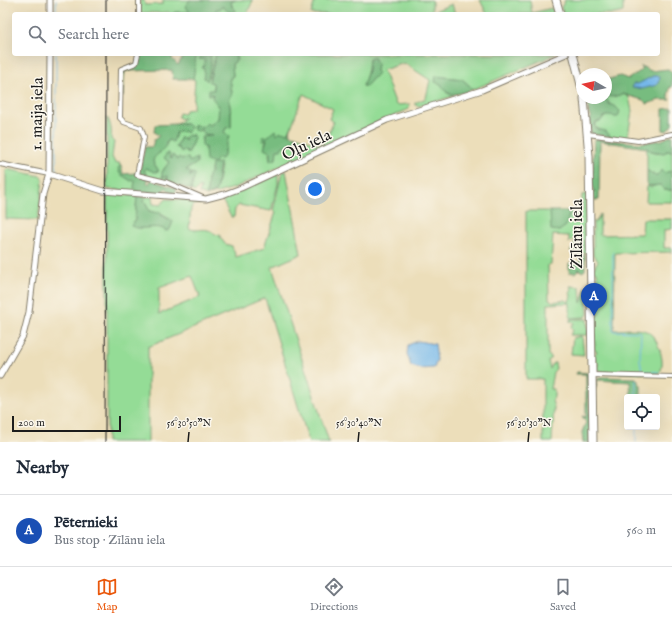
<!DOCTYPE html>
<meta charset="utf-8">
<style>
body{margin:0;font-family:"IM FELL English",serif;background:#f6f6f7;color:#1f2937}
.controls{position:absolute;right:12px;bottom:12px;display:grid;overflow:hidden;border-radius:4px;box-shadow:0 4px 16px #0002}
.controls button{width:36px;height:36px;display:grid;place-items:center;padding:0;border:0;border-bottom:1px solid #e0e1e3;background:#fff;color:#1f2937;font:20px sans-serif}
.compass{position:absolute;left:576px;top:68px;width:36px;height:36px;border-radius:50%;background:#fff;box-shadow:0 4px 16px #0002;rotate:279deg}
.scale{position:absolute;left:12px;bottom:10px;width:109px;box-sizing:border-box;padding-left:4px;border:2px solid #1c1c1c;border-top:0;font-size:11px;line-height:14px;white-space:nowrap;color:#1c1c1c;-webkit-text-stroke:3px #fbf7ec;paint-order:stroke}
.you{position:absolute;left:315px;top:189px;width:14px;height:14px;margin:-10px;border:3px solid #fff;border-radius:50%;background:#1a73e8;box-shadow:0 0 0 6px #1a73e833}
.badge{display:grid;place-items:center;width:26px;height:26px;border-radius:50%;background:#ea580c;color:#fff;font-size:13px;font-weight:700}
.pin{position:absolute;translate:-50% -33px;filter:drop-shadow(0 1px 2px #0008)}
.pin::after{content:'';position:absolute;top:21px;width:14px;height:12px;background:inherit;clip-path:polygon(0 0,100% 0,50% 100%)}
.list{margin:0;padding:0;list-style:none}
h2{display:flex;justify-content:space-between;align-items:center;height:52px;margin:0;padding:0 16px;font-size:17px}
h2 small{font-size:13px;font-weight:400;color:#747a83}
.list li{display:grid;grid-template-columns:26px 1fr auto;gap:12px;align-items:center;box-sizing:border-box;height:72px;padding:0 16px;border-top:1px solid #e0e1e3}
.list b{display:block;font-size:15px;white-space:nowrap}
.list p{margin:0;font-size:13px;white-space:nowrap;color:#747a83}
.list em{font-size:13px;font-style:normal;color:#747a83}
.icon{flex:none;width:22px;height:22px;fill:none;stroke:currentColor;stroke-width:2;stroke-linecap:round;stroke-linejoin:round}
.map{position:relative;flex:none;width:672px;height:442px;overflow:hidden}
.search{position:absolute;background:#fff;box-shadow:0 4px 16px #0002;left:12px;right:12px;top:12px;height:44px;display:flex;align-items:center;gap:10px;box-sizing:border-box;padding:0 14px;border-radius:4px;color:#747a83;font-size:15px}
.sheet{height:124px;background:#fff}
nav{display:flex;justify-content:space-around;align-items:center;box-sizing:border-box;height:56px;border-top:1px solid #e0e1e3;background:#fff;font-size:11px;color:#747a83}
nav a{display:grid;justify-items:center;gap:2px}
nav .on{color:#ea580c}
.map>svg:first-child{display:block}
.green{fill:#94dc96;stroke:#587c59;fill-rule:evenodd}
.forest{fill:#77bc7f;stroke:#4a6c4e}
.water{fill:#74b7e9;stroke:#486a82}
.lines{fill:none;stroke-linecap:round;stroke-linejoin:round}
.stream{stroke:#74b7e9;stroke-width:1}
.minor-casing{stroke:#847d6b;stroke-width:6}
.tertiary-casing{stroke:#847d6b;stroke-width:7}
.trunk-casing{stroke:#847d6b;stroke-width:9}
.minor{stroke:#fff;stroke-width:4}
.tertiary{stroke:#fff;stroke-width:5}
.trunk{stroke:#fff;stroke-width:7}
.rail{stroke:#1c1c1c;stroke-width:1}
.ticks{fill:none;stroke:#1c1c1c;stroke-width:1.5}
.labels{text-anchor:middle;stroke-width:3;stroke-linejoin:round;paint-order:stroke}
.street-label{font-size:16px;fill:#1c1c1c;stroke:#fbf7ec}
.ticks-label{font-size:10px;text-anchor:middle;fill:#1c1c1c;stroke:#fbf7ec;stroke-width:3;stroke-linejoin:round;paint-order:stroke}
</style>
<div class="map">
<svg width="672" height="442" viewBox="0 0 672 442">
<rect width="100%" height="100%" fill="#fbf7ec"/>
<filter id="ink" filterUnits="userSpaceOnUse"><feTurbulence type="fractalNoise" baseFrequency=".025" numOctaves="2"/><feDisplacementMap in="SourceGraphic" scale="8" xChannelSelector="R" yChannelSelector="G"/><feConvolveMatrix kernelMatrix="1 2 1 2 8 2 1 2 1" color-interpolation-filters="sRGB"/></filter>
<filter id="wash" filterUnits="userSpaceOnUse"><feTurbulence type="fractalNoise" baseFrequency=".012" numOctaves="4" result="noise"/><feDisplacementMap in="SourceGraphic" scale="16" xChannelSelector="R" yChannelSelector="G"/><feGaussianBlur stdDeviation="0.9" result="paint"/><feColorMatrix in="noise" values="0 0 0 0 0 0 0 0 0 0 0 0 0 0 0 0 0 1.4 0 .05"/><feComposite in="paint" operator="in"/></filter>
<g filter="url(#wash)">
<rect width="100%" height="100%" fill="#ecdeba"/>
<!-- green -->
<path class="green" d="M 140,0 L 144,0 L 145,5 L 163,4 L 163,0 L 192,0 L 190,12 L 171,14 L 168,12 C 158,14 150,12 140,13 Z
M 236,0 L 253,0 L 247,14 L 215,13 L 216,9 L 222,6 L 232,12 L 233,8 L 231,2 Z
M 315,0 L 432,0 L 432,12 L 452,4 L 455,14 L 311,14 Z
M 480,0 L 530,0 L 532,13 L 552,8 L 554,14 L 487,14 Z
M 564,0 L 627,0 L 623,2 L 623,12 L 615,14 L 563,14 L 561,7 L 565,1 Z
M 197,54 L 216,54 L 209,79 L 214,85 L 214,91 L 211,94 L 213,95 L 220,109 L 218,119 L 209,126 L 202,127 L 200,130 L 212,136 L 201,138 L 210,163 L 217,158 L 223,156 L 227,140 L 224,132 L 226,128 L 231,127 L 231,114 L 229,100 L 232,93 L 230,78 L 233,76 L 232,64 L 237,60 L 235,54 L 556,54 L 472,90 L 472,88 L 462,79 L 444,77 L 441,83 L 447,93 L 454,96 L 419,106 L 415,105 L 415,103 L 426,98 L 430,80 L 404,63 L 383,70 L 396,105 L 410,104 L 409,109 L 322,147 L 320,144 L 324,142 L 334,122 L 329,119 L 333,109 L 303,94 L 291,128 L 286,133 L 277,135 L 275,131 L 265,139 L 267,139 L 265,143 L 266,149 L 270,152 L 269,154 L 270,159 L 276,158 L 276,150 C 283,146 289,142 296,139 L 296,136 L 319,144 L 320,148 L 234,188 L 210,195 L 216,191 L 221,166 L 212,166 L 208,179 L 207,196 L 199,193 L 201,189 L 200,187 L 195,192 L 191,190 L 192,182 L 194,180 L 192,173 L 191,178 L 186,170 L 195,164 L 193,162 L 190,163 L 186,158 L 178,160 L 175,157 L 171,157 L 172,159 L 169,157 L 169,153 L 165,157 L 169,163 L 163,170 L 162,177 L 168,177 L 166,181 L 146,176 L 143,170 L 148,168 L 155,172 L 157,168 L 153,162 L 153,158 L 162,151 L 169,140 L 174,139 L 177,130 L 186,124 L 176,124 L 183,119 L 183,117 L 181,119 L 178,117 L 179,113 L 184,114 L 185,110 L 193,109 L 195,80 L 193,79 L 194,61 ZM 371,58 L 376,61 L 376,74 L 366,86 L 363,86 L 368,70 L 369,59 ZM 192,135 L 194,138 L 188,153 L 176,147 L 181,137 L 185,140 L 187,137 L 190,137 Z
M 623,94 L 629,97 L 632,111 L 628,136 L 624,138 L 611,137 L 594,126 C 599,117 610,116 617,110 L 603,98 Z
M 107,117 C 111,123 112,132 111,139 L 114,142 L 112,157 L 115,163 L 120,163 L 119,172 L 127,178 L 135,180 L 135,189 L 138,192 L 107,189 Z
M 647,148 L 655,153 L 672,151 L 672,172 C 661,171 658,180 647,170 Z
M 6,169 L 41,176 L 43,180 L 38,220 L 6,219 Z
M 286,171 L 301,254 L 272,267 L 329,442 L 309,442 L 265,298 L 148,347 L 148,442 L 107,442 L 107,194 L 137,196 L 135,220 L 132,226 C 142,231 158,223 167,231 L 170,229 L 173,221 L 159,213 L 149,211 L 146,203 L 143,202 L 145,197 L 152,197 L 153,204 L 161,205 L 166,199 L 200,200 L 201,204 L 193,205 L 191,208 L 189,228 C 195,232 202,228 208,230 C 213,231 214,235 220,235 L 220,237 L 225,244 L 232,246 L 236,257 L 264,248 L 276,212 L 273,211 L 282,172 ZM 192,276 L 200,297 L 159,314 L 159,288 Z
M 278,174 L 278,184 L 271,211 L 239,205 L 235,209 L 234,217 L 231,217 L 222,200 L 203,203 L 203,201 L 225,197 Z
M 658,185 L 661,185 L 664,190 L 672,190 L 672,202 L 646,202 L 647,186 L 651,187 Z
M 587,194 L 586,253 L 570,251 L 573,249 L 575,241 L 574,238 L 569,243 L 569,236 L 553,235 L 551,264 L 548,265 L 549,299 L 553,302 L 565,300 L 569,302 L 571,296 L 570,293 L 572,290 L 570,286 L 580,287 L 581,303 L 586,287 L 588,314 L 586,317 L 570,318 L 570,303 L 548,304 L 548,355 L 552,358 L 548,361 L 550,369 L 553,363 L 555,363 L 556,369 L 553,372 L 550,389 L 554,389 L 554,397 L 552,401 L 554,407 L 552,442 L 543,442 L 543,379 L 526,379 L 526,211 L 550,211 L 552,226 L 559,231 L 566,226 L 570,211 L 582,211 L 582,195 Z
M 600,214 L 600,235 L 642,234 L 643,219 L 672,219 L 672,229 L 664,230 L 664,248 L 672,248 L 672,252 L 615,253 L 614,330 C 624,330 639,327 648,332 C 658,337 668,367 658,374 L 604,372 L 595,368 L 594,363 L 597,367 L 598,364 L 595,360 L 594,355 L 597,352 L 594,349 L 595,316 L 598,315 L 599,292 L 597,272 L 592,271 L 598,261 L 593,255 L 593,222 L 596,222 Z
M 570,319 L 587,319 L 588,335 L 570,335 L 573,331 L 571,327 L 574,323 L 570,322 Z
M 582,336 L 584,355 L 571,354 L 573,338 Z"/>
<!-- forest -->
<path class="forest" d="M 190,0 L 236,0 L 231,2 L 232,7 L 236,10 L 234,13 C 224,10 229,12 222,6 L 220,9 L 216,9 L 216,14 L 172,14 L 175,12 L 190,12 L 185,6 Z
M 139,54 L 172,54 L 172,59 L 178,65 L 184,55 L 197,54 C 194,63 195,71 193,79 L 173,79 L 172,70 L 125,71 L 123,97 L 123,70 L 138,64 Z
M 211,54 L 211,65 L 207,81 L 204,78 L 204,68 L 201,68 L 204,66 L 205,60 L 199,59 L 200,57 L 209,57 Z
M 216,54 L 235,54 L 237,60 L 232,64 L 233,76 L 230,78 L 232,94 L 229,100 L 231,114 L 231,127 L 226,128 L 224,132 L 229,136 L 223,158 L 220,159 L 217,158 L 214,163 L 206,161 L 205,147 L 202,146 L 202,136 L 212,135 L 204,134 L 201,129 L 199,131 L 194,130 L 193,127 L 194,125 L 203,127 L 207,123 L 209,126 L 218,119 L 219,106 L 212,98 L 213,94 L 209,95 L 209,90 L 214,90 L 213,83 L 209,82 Z
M 374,57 L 377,64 L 376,71 L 378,73 L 366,86 L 363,86 L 368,70 L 369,59 Z
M 641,66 L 651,71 L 668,69 L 672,72 L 672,87 L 670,87 L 668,96 L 670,100 L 659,100 L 647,104 L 643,100 L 623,94 L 613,97 L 606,96 L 606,80 L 620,76 L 628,79 L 642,70 Z
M 436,76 L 462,79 L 472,88 L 472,90 C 458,94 447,99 441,84 L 435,82 Z
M 596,98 L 607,99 L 609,104 L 616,107 L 620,111 L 618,117 L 614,117 L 612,115 L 603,117 L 601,121 L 596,122 L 594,126 L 597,129 L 606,131 L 611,137 L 591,134 L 590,119 L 592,117 L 589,114 L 587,103 L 591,100 L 595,101 Z
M 672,108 L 672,125 L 667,131 L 663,130 L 663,109 Z
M 176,124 L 187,124 L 191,128 L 187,132 L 177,131 L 173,142 L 169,140 L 166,143 L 166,146 L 154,158 L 153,162 L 159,171 L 154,172 L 146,168 L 144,170 L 147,175 L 140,174 L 139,172 L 145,147 L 152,147 L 154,140 L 159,136 L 154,132 L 155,125 Z
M 291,128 L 289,134 L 296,136 L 297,139 C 292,142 288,145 282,147 L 281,150 L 277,150 L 276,159 L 270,161 L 270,152 L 264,149 L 267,139 L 263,141 L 262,137 L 267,137 L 275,130 L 277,135 L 280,132 L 287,133 Z
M 192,134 L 194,138 L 188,154 L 185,150 L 181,152 L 179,148 L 176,147 L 181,137 L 185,140 L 186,136 L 189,135 L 190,137 Z
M 672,135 L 672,151 L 667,151 L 664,153 L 651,151 L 647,148 L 600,141 L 599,200 L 594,200 L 592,193 L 595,192 L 592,184 L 594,139 L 641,143 L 662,140 Z
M 167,153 L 169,153 L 170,158 L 172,159 L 171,156 L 173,155 L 177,160 L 179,157 L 182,159 L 188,158 L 190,162 L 197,158 L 197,163 L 186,170 L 190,172 L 190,177 L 192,173 L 195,174 L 191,190 L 166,181 L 168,178 L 167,176 L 162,178 L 162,172 L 169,162 L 164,158 Z
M 220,163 L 216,191 L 207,196 L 208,175 L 211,172 L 212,164 Z
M 121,165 L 123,174 L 136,173 L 148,179 L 147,183 L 149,184 L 151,180 L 175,188 L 177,192 L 171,193 L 166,188 L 160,193 L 138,192 L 134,188 L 135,180 L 131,181 L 120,174 L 118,168 Z
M 647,170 L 653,175 L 657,175 L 662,170 L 664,173 L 671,171 L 672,190 L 664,190 L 661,185 L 647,186 Z
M 137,196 L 145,197 L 143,202 L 146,203 L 149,211 L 158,213 L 160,211 L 161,215 L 173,221 L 170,229 L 166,231 C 158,223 141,232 131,226 L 135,220 Z
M 550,211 L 570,211 L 566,226 L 559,231 L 551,230 Z
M 576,254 L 585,255 L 585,270 L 582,272 L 579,269 L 575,273 L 569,272 L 569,263 L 580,263 L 580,258 L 576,256 Z
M 577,372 L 588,373 L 590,442 L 583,442 L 582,432 L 586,422 L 582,416 L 586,417 L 586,374 L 576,374 Z
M 602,377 L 636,378 L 641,386 L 641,397 L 631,397 L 630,382 L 597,380 L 596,388 L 596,380 Z"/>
<!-- water -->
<path class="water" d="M 653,76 L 659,76 L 660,78 L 657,85 L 642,89 L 632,87 L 633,84 L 638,84 Z
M 418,341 L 435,344 L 437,360 L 434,368 L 420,369 L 411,366 L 407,354 L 408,345 Z"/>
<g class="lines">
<!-- stream -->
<path class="stream" d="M 56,14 L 56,0
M 56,170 L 56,54
M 613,252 L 613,331 L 641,332 L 640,360 L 642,371
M 636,371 L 659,372
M 671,372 L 672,372
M 636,380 L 636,397
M 636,427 L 636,442"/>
</g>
</g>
<g filter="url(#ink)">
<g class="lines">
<!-- minor casing -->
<g class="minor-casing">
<path id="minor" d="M 139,14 L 139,0
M 138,54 L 136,63 L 121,69 L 120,118 L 124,122 L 141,128 L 144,137 L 137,175 L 166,182 L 203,198
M 588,134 L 638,141 L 672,134
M 0,164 L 49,174
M 592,375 L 672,377"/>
</g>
<!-- tertiary casing -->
<g class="tertiary-casing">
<path id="tertiary" d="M 50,14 L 50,0
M 49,174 L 103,191 L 206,199 L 225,194 L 241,188 L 387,120 L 482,90 L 566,54
M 0,376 L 23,336 L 29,312 L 43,194 L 49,174 L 50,54"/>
</g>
<!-- trunk casing -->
<g class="trunk-casing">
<path id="trunk" d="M 556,0 L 560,14
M 573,54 L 582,89
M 584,98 L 589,156 L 593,442"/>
</g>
<!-- minor -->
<use href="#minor" class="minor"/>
<!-- tertiary -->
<use href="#tertiary" class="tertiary"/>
<!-- trunk -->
<use href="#trunk" class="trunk"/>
<!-- rail -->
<path class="rail" d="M 106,14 L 106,0
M 105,442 L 106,54"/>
</g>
</g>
<!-- ticks -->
<path class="ticks" d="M 188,442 L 189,432M 358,442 L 359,432M 528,442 L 529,432"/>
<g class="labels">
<!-- street labels -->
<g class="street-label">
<text transform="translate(36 114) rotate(-89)" y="6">1. maija iela</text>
<text transform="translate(306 144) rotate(-25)" y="6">Oļu iela</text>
<text transform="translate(576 234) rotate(-90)" y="6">Zīlānu iela</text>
</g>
</g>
<g class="ticks-label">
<text x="189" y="426">56°30'50"N</text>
<text x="359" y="426">56°30'40"N</text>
<text x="529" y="426">56°30'30"N</text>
</g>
</svg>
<div class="controls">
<button><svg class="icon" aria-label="locate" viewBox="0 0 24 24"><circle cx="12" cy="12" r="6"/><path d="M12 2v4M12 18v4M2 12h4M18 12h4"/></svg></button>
</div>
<svg class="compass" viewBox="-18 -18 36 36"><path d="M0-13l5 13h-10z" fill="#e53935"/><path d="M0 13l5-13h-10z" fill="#747a83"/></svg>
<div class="scale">200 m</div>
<div class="you"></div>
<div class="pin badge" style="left:594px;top:316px;background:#1a4fb4">A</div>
<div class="search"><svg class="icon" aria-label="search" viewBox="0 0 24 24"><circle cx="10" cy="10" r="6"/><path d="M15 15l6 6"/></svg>Search here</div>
</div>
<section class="sheet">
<h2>Nearby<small></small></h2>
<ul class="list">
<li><span class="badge" style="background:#1a4fb4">A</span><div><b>Pēternieki</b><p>Bus stop · Zīlānu iela</p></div><em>560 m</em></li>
</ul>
</section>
<nav>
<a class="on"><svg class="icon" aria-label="map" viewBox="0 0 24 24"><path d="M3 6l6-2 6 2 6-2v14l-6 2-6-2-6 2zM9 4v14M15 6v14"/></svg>Map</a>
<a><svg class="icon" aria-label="directions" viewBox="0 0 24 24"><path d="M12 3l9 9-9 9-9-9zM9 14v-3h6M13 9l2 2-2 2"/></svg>Directions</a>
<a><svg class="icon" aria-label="saved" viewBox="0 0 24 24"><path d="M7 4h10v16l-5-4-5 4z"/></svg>Saved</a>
</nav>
